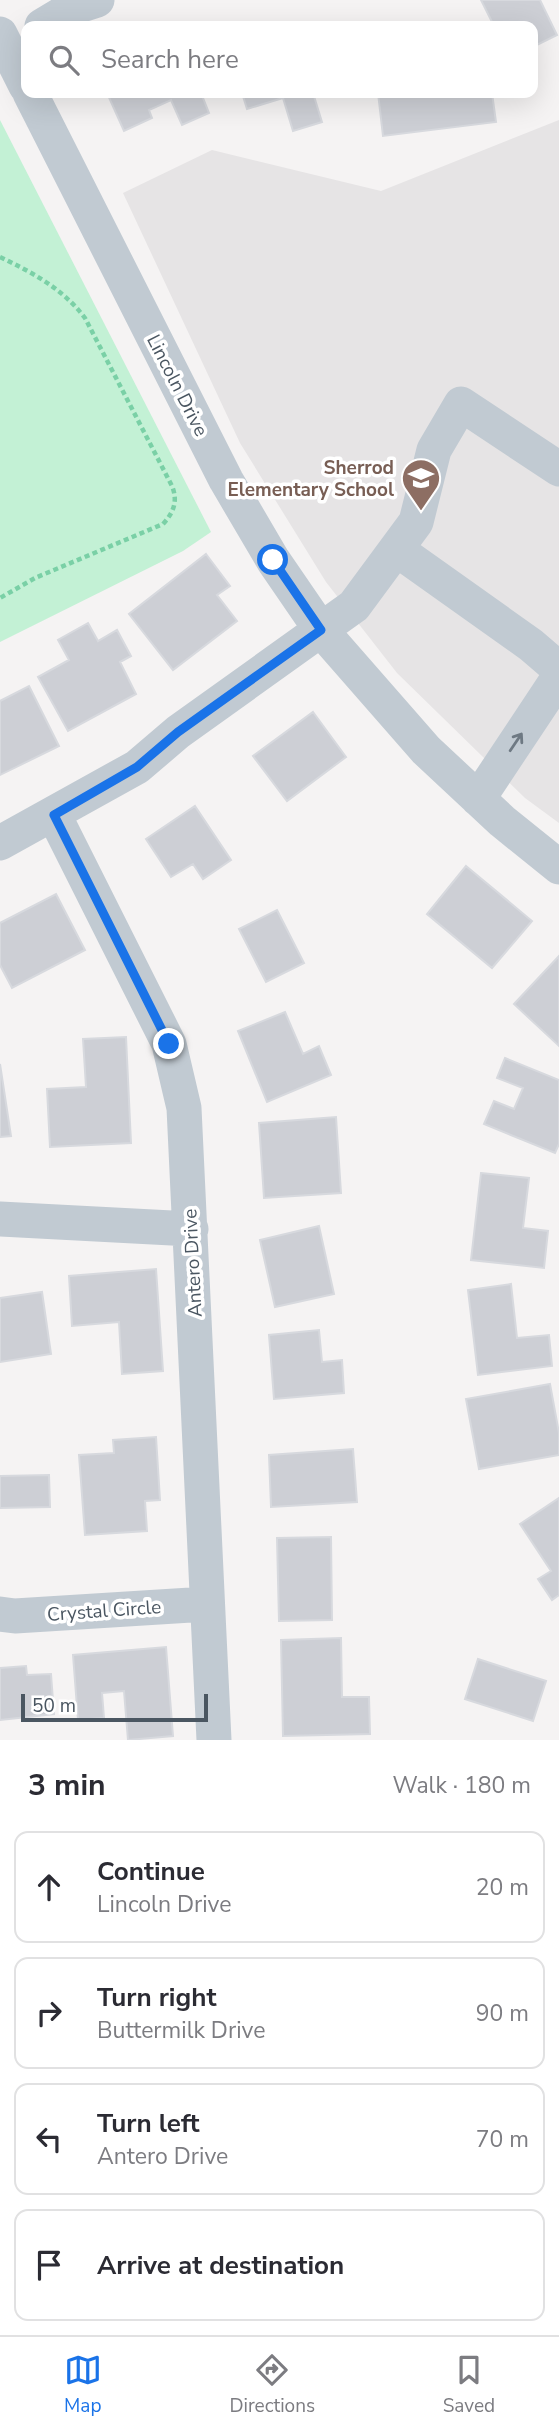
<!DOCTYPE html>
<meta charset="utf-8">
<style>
body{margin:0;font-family:"Nunito Sans",sans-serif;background:#f7f7f7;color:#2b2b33}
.scale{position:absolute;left:21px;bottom:18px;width:187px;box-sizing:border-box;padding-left:7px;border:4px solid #4a5661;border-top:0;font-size:19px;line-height:24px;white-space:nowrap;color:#4a5661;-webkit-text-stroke:5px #fff;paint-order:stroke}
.stop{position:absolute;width:21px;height:21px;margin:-16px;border:5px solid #1a73e8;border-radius:50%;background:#fff}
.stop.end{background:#1a73e8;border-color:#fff;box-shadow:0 2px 7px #0008}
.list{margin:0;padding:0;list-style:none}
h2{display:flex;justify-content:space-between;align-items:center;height:91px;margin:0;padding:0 28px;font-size:30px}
h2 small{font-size:23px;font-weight:400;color:#7c7c81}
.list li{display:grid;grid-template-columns:46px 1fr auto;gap:21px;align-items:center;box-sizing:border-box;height:112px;margin:0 14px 14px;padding:0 14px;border:2px solid #e1e1e2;border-radius:14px}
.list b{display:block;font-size:26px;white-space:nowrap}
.list p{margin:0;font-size:23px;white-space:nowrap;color:#7c7c81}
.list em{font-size:23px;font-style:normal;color:#7c7c81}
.icon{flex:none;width:38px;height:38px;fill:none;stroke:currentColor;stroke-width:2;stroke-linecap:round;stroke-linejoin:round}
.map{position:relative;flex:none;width:559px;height:1740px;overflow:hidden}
.search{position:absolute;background:#fff;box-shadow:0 7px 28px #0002;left:21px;right:21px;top:21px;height:77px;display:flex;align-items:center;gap:18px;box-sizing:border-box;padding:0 24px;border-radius:14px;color:#7c7c81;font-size:26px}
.sheet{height:595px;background:#fff}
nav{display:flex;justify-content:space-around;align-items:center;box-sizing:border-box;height:98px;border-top:2px solid #e1e1e2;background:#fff;font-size:19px;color:#7c7c81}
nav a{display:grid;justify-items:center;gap:4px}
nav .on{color:#1a73e8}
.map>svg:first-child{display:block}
.education{fill:#e6e4e5}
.green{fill:#c3f1d5}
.building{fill:#cdcfd5;stroke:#d7d9de;stroke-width:2}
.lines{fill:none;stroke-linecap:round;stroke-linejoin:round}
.path{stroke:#7ad0a6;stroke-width:4.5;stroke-dasharray:5 3.5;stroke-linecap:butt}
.minor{stroke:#c1cad2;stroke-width:35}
.oneway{stroke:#6e7983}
.route{stroke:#1a73e8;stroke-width:9}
.labels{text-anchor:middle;stroke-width:7;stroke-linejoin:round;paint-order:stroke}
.street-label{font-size:19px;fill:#4a5661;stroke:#fff}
.education-label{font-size:19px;font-weight:bold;fill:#785e54;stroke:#fff;text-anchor:end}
</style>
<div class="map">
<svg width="559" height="1740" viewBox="0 0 559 1740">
<rect width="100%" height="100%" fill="#f5f3f3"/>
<!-- education -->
<path class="education" d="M 559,120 L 559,823 L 525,798 L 397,673 L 326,582 L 240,443 L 123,193 L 212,150 L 381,191 Z"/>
<!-- green -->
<path class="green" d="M 0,120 L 211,532 L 183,551 L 0,642 Z"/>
<!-- building -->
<path class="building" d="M 481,0 L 540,0 L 557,35 L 533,47 L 533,26 L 494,26 Z
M 107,93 L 201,93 L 209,113 L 182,125 L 171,100 L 149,110 L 152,118 L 124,131 Z
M 242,93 L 313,93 L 322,122 L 293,131 L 283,98 L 247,109 Z
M 378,93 L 492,93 L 496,122 L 383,136 Z
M 206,554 L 230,586 L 217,595 L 237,621 L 173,670 L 129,614 Z
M 88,623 L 98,641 L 117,630 L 131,656 L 120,662 L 136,694 L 68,731 L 38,677 L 69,660 L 58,640 Z
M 29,686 L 59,746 L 0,775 L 0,701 Z
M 313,712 L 346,757 L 287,801 L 253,756 Z
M 195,806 L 231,860 L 203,879 L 193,864 L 171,877 L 146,839 Z
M 466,866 L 532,921 L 492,968 L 427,914 Z
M 56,894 L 85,950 L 12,988 L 0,965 L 0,923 Z
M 277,910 L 304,963 L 266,982 L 239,929 Z
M 559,956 L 559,1046 L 514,1004 Z
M 285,1012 L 303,1054 L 319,1046 L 331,1075 L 267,1102 L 238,1031 Z
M 126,1037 L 131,1143 L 50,1147 L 47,1089 L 86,1087 L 83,1039 Z
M 505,1058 L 559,1080 L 559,1144 L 555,1153 L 484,1124 L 494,1101 L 514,1109 L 523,1088 L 497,1078 Z
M 0,1064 L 11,1136 L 0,1137 Z
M 336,1117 L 341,1193 L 264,1198 L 259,1123 Z
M 481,1173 L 529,1178 L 523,1228 L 548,1231 L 544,1268 L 471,1260 Z
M 319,1226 L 334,1294 L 275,1307 L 260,1240 Z
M 156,1269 L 163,1371 L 122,1374 L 119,1322 L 72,1326 L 69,1276 Z
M 511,1284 L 517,1338 L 549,1335 L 552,1366 L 478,1375 L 468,1290 Z
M 42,1292 L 51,1354 L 0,1362 L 0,1298 Z
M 319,1330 L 322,1362 L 342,1360 L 344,1393 L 274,1399 L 269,1335 Z
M 550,1384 L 559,1433 L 559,1455 L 479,1469 L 466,1399 Z
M 156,1437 L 160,1500 L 145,1501 L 147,1531 L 85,1535 L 79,1455 L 114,1453 L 113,1440 Z
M 353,1449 L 357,1502 L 271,1507 L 269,1455 Z
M 49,1475 L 50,1507 L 0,1508 L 0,1476 Z
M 559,1498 L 559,1595 L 552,1600 L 538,1579 L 551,1571 L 520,1524 Z
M 331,1537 L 332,1620 L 279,1621 L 277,1538 Z
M 341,1638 L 342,1697 L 369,1697 L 370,1734 L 283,1736 L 281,1640 Z
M 166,1647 L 173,1736 L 128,1740 L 124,1691 L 102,1693 L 104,1718 L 78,1720 L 73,1655 Z
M 478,1659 L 546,1681 L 533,1721 L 465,1699 Z
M 26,1666 L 27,1675 L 51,1674 L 54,1714 L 0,1720 L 0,1668 Z"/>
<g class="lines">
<!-- path -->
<path class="path" d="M 0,257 C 33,273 62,288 85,318 L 172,486 C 178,501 174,512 163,524 L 35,578 L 0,598"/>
<!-- minor -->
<path class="minor" d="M 42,26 L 72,8 L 97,0
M 0,34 L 26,86
M 30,93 L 226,480 L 273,560 L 321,630 L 426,750 L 502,821 L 559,867
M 396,549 L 531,645 L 559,669
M 478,799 L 559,677
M 54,815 L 169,1044 L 184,1108 L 214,1740
M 0,843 L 137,767 L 178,732 L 354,606 L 416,522 L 434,450 L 461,404 L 559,469
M 0,1219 L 191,1229
M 0,1614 L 15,1616 L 207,1604"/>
</g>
<!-- one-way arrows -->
<defs><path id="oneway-shaft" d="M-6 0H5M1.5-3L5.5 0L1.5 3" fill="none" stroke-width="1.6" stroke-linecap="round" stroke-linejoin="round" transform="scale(1.75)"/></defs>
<use class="oneway" href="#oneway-shaft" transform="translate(516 742) rotate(-56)"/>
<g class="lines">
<!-- route -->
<path class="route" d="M 169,1044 L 54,815 L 137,767 L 178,732 L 321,630 L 273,560"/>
</g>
<!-- icons -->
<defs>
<g id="school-pin" transform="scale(2.0125)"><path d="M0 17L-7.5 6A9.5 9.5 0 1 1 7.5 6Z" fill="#8d6e63" stroke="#fff"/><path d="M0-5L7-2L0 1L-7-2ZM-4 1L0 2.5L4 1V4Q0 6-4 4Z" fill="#fff"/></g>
</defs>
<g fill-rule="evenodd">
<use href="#school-pin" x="421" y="478"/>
</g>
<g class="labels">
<!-- street labels -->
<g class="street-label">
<text transform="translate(178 385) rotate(63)" y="7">Lincoln Drive</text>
<text transform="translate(192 1263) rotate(-93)" y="7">Antero Drive</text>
<text transform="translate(104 1610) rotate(-4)" y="7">Crystal Circle</text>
</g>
<!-- education labels -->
<g class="education-label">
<text x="394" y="474">Sherrod<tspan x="394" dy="22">Elementary School</tspan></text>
</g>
</g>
</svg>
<div class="scale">50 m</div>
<div class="stop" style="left:273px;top:560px"></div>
<div class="stop end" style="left:169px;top:1044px"></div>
<div class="search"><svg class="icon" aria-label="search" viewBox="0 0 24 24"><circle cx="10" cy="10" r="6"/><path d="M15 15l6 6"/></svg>Search here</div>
</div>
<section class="sheet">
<h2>3 min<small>Walk · 180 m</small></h2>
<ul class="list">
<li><svg class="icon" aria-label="ahead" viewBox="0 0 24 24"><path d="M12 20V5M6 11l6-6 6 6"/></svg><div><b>Continue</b><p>Lincoln Drive</p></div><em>20 m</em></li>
<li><svg class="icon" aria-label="right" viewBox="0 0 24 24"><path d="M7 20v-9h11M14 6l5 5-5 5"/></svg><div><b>Turn right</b><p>Buttermilk Drive</p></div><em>90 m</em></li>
<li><svg class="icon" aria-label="left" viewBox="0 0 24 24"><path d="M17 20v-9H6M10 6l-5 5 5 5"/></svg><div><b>Turn left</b><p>Antero Drive</p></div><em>70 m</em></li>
<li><svg class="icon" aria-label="arrive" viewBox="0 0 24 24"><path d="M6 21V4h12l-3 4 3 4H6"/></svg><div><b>Arrive at destination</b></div></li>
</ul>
</section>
<nav>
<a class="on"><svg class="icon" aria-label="map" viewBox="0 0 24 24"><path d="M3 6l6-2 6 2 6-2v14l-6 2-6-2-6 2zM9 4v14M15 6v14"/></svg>Map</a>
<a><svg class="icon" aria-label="directions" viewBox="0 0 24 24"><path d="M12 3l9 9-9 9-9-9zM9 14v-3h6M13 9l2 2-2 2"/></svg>Directions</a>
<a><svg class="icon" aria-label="saved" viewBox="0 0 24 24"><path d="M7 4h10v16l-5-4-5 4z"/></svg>Saved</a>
</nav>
